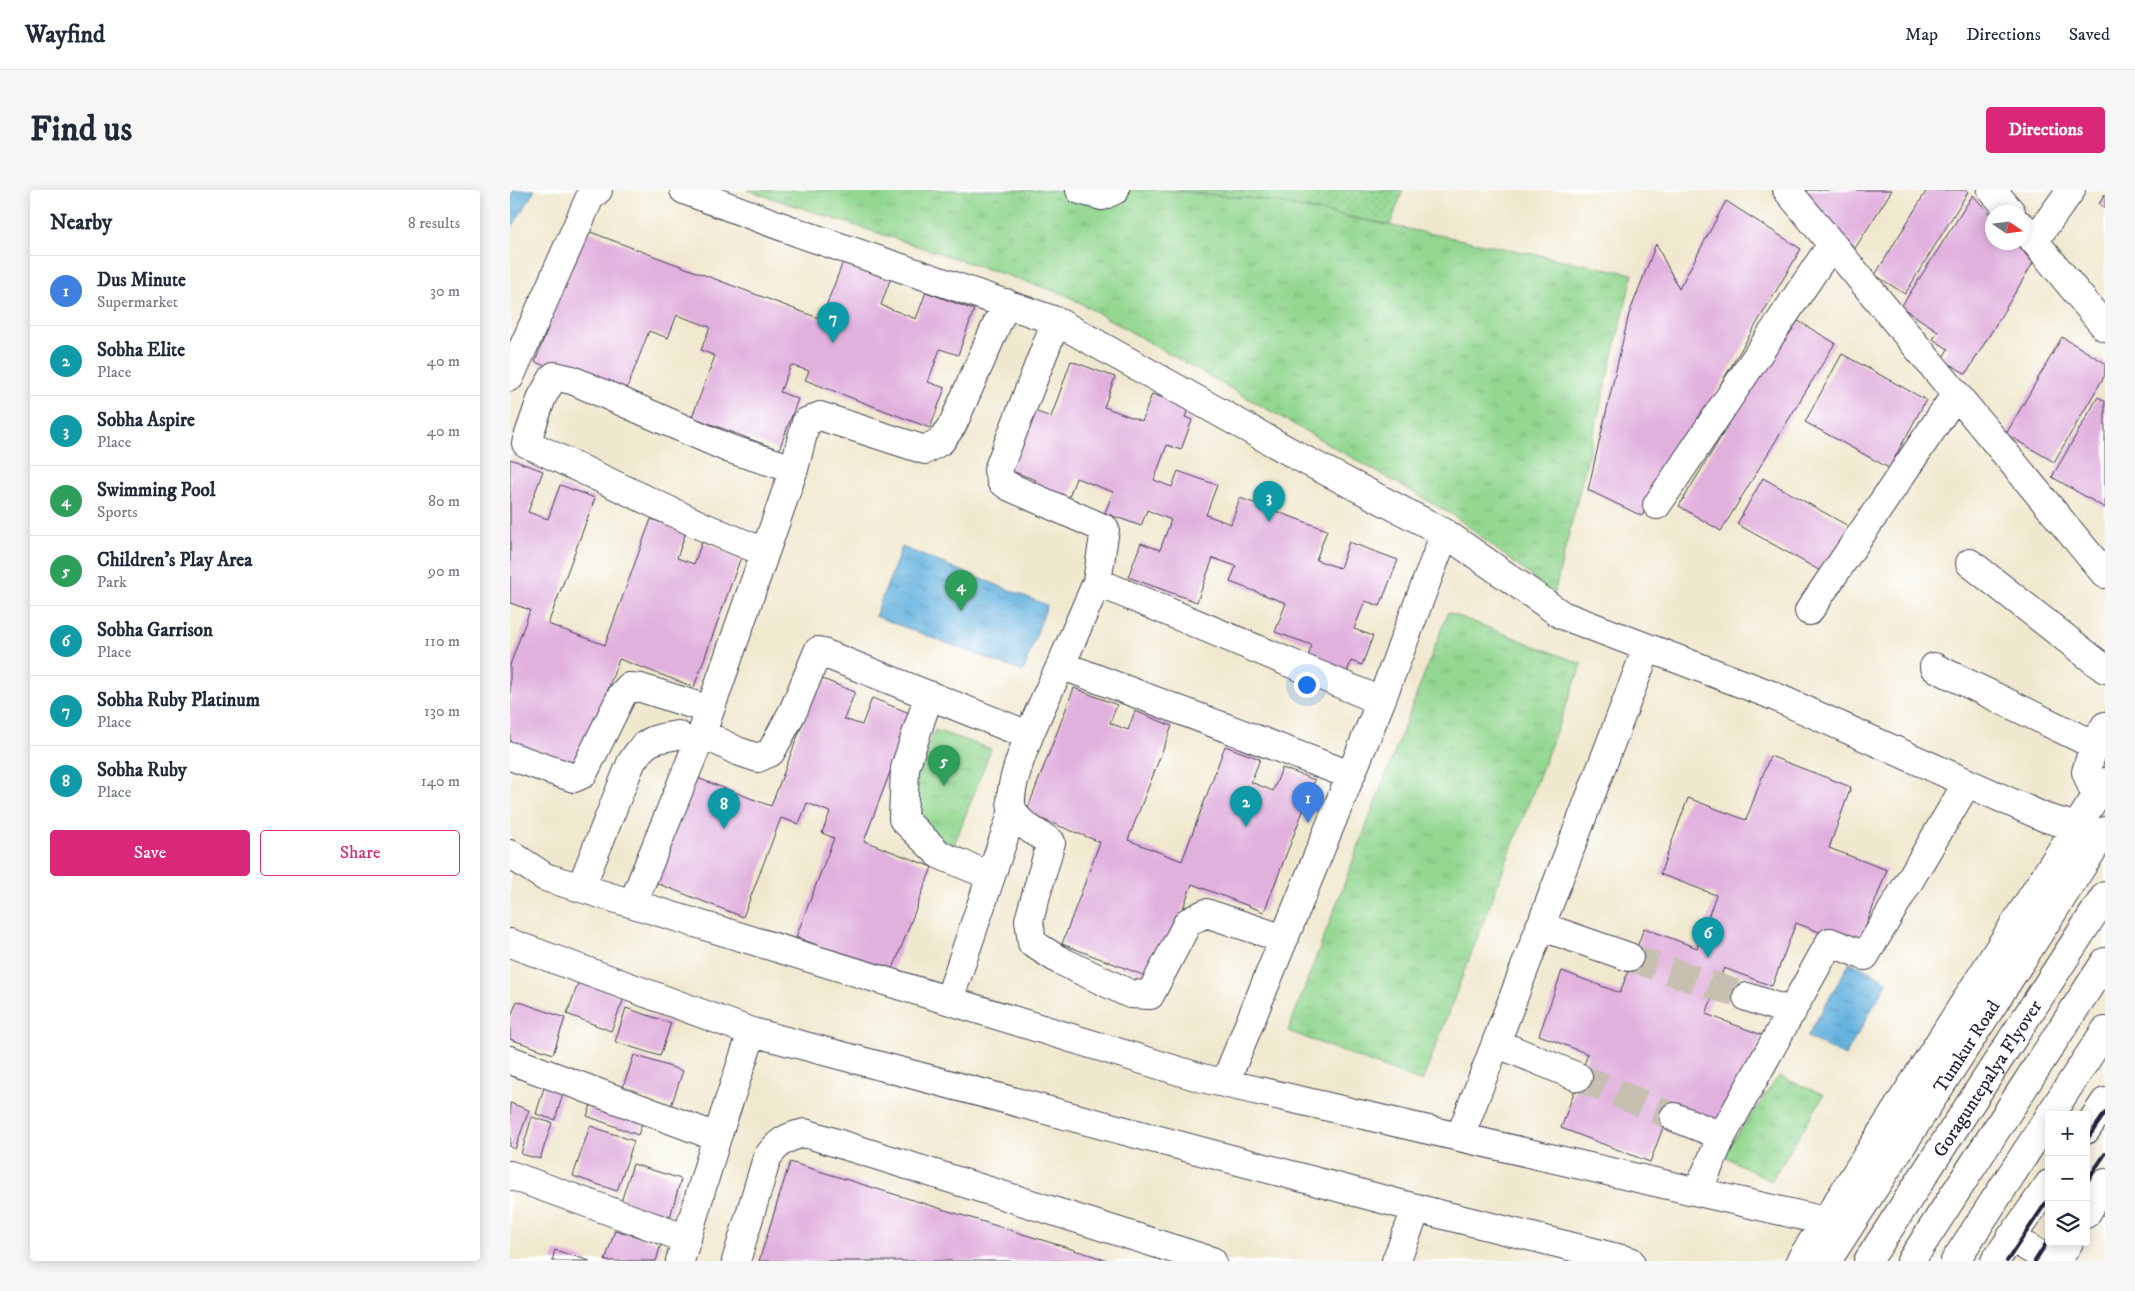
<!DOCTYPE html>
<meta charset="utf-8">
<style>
body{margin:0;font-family:"IM FELL DW Pica",serif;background:#f6f6f7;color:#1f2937}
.controls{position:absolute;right:15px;bottom:15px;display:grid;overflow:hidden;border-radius:5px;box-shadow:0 2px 12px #0003}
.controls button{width:45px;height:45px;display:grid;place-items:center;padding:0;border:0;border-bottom:1px solid #e0e1e3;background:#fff;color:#1f2937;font:25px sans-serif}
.compass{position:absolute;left:1475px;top:15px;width:45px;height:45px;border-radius:50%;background:#fff;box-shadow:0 2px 12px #0003;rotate:103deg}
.you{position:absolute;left:796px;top:494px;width:18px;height:18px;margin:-12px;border:4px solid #fff;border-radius:50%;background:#1a73e8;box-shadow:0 0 0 8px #1a73e833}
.badge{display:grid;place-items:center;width:32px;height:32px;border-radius:50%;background:#db2777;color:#fff;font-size:16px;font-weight:700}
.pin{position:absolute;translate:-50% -41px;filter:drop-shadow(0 1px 2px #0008)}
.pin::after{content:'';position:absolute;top:26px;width:18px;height:15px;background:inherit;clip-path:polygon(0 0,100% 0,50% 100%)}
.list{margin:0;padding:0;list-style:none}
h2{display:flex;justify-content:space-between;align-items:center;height:65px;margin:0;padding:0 20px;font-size:21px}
h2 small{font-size:16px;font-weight:400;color:#747a83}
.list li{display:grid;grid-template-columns:32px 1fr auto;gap:15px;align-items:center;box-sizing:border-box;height:70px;padding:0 20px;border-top:1px solid #e0e1e3}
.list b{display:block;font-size:19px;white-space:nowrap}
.list p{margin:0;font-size:16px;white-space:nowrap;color:#747a83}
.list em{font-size:16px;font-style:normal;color:#747a83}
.actions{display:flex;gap:10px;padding:15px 20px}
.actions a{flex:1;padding:11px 0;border:1px solid #db2777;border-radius:5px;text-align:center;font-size:18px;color:#db2777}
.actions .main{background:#db2777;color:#fff}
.icon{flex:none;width:28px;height:28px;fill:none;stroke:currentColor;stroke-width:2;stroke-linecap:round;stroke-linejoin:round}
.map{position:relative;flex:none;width:1595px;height:1071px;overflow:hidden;border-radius:5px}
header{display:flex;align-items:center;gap:30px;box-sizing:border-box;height:70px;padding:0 25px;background:#fff;border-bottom:1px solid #e0e1e3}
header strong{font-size:24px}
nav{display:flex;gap:28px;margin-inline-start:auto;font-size:18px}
.intro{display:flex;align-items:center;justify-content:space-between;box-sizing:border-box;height:120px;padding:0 30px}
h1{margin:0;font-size:35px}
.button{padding:12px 22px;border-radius:5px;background:#db2777;color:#fff;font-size:18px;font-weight:700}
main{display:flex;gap:30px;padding:0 30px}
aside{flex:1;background:#fff;border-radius:5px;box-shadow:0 2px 12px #0003}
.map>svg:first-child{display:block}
.grass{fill:url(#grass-dots);stroke:#5a7c66}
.park{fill:url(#park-tufts);stroke:#5a7c66}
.water{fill:url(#water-ripples);stroke:#446a8d}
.building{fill:#e1b1de}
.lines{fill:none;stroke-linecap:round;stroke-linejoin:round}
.minor-tunnel{stroke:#c7c0b1;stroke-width:28;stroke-dasharray:28 14;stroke-linecap:butt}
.minor-casing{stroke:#414051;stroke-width:30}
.highway-casing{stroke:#414051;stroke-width:30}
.minor{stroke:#fff;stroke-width:28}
.highway{stroke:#fff;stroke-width:28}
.rail{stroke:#22223b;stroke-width:4}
.labels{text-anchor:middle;stroke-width:5;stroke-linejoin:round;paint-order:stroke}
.street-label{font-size:19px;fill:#22223b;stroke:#fff}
</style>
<header>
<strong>Wayfind</strong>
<nav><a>Map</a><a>Directions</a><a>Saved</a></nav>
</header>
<div class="intro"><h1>Find us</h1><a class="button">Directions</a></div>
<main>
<aside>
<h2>Nearby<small>8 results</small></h2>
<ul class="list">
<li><span class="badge" style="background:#3f7fe0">1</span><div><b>Dus Minute</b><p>Supermarket</p></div><em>30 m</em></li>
<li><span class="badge" style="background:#0f9aa8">2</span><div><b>Sobha Elite</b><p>Place</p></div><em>40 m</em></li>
<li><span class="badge" style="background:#0f9aa8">3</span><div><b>Sobha Aspire</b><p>Place</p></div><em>40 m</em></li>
<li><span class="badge" style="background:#2e9e5b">4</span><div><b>Swimming Pool</b><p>Sports</p></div><em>80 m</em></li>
<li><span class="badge" style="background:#2e9e5b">5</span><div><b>Children's Play Area</b><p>Park</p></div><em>90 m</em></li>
<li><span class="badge" style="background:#0f9aa8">6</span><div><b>Sobha Garrison</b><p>Place</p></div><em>110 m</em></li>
<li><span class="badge" style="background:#0f9aa8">7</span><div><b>Sobha Ruby Platinum</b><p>Place</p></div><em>130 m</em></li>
<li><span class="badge" style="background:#0f9aa8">8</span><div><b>Sobha Ruby</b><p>Place</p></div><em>140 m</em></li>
</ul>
<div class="actions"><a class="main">Save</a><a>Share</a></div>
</aside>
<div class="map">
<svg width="1595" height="1071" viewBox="0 0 1595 1071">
<defs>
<pattern id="grass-dots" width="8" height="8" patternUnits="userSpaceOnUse" patternTransform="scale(1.25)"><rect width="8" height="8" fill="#93d790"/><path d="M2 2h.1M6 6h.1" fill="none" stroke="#7eb87d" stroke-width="1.8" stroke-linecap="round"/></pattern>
<pattern id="park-tufts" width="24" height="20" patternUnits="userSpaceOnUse" patternTransform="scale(1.25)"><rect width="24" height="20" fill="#93d790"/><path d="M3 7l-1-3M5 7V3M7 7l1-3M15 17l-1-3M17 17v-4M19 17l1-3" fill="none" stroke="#7eb87d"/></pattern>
<pattern id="water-ripples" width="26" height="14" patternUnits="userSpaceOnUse" patternTransform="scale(1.25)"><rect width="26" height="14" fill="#66b3df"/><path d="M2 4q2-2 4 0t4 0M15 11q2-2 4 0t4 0" fill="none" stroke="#5491b6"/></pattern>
</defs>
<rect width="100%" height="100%" fill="#fff"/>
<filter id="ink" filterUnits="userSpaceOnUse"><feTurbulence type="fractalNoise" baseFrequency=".02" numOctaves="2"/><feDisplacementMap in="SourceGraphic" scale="10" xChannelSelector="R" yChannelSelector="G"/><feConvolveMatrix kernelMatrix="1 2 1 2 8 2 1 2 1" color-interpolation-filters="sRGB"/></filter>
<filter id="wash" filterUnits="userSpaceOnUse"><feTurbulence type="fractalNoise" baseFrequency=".0096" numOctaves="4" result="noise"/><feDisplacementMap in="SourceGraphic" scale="20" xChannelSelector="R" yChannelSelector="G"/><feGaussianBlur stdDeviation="1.12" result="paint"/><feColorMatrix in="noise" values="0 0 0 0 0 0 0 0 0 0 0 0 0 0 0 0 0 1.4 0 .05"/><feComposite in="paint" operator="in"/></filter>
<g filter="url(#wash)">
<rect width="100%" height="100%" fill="#f0e8ce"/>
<!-- grass -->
<path class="grass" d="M 652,0 L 893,0 L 880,35 L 748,9 Z"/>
<!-- park -->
<path class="park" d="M 237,0 L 652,0 L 748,9 L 1123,84 L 1044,404 L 943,325 L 556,105 Z
M 938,422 L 1072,474 L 912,892 L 778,841 Z
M 425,540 L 481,559 L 444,655 L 385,634 Z
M 1269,886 L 1314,905 L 1261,991 L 1212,965 Z"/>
<!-- water -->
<path class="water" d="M 0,0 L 25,0 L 0,40 Z
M 392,357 L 537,415 L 513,482 L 365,426 Z
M 1340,772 L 1378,791 L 1335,866 L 1297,847 Z"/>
<g id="blocks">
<!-- building -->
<path class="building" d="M 1298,0 L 1382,0 L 1342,63 L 1295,5 Z
M 1417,0 L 1455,0 L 1458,2 L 1395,104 L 1365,85 Z
M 1595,4 L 1595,18 L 1589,14 Z
M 1463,5 L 1482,27 L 1482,52 L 1505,52 L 1523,73 L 1456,184 L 1432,169 L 1438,159 L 1423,149 L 1428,141 L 1391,117 Z
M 1216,11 L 1291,59 L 1132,326 L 1078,300 L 1119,124 L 1146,54 L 1169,99 Z
M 75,40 L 311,129 L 336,64 L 383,82 L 371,115 L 406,129 L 416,102 L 464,120 L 448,165 L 430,159 L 418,192 L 435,198 L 420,238 L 295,190 L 299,181 L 281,175 L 270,202 L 288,209 L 269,260 L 182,227 L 205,166 L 191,160 L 200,137 L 167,125 L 158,148 L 139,141 L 114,206 L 25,172 Z
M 1283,128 L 1325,153 L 1211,341 L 1169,316 Z
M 1552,147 L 1595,173 L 1595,185 L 1544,272 L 1496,244 Z
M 1332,164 L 1416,210 L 1379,278 L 1295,232 Z
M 561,171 L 605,187 L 594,217 L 632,231 L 642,204 L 679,217 L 675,227 L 682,230 L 671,260 L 657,255 L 644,290 L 662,297 L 668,281 L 707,295 L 696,325 L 721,334 L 730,308 L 817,340 L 806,370 L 830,378 L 839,352 L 888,370 L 870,416 L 855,411 L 844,439 L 863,446 L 852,475 L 841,471 L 835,488 L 795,474 L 802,455 L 765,442 L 776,413 L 720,392 L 726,376 L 703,368 L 687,412 L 618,387 L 631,353 L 650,360 L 661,330 L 637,320 L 631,336 L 595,323 L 603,302 L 566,288 L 558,310 L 523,297 L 526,290 L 499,280 L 522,220 L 541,227 Z
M 1588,207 L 1595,211 L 1595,318 L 1542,287 Z
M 0,269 L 33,281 L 18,322 L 38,329 L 50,295 L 85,308 L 38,434 L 95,455 L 141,329 L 176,342 L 167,368 L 184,374 L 192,352 L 231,367 L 184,497 L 109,469 L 69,580 L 0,555 L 0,475 L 20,420 L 0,413 Z
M 1253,288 L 1340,337 L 1314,383 L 1227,334 Z
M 310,488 L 345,502 L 334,529 L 352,535 L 362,508 L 402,524 L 354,651 L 422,677 L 381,784 L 286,747 L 324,648 L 312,643 L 320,622 L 297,613 L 289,634 L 271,628 L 233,727 L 141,691 L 182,586 L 261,616 Z
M 564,498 L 607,515 L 600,533 L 618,540 L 625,521 L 662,536 L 618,650 L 672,671 L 715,556 L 750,569 L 741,592 L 763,601 L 772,578 L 805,590 L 754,722 L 682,694 L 646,790 L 552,754 L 590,652 L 516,623 Z
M 1260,566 L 1341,597 L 1319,658 L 1377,680 L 1348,757 L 1286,733 L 1262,796 L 1214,778 L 1196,824 L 1252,845 L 1218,935 L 1162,914 L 1140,972 L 1051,938 L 1078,864 L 1029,845 L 1052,781 L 1110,803 L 1134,738 L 1187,758 L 1206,705 L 1150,684 L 1178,608 L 1236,630 Z
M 69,791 L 114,808 L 101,841 L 57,824 Z
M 7,811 L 55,828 L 43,864 L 0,849 L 0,829 Z
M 116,818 L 161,833 L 150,866 L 105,852 Z
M 124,865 L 173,881 L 161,916 L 112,900 Z
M 36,891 L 55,897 L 45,930 L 26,924 Z
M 85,905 L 135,924 L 128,945 L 77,926 Z
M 0,913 L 19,920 L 5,959 L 0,957 Z
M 22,927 L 42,933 L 30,969 L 11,964 Z
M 80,936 L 124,951 L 107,1001 L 63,986 Z
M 280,972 L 600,1071 L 249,1071 Z
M 123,974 L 171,989 L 160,1027 L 111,1012 Z
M 105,1040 L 151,1054 L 146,1071 L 95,1071 Z
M 45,1060 L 80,1071 L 42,1071 Z"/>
</g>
</g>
<g filter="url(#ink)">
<use href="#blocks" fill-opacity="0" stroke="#414051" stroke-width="1"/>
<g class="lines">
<!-- minor-tunnel -->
<path class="minor-tunnel" d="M 1119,767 L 1237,807
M 1068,887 L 1164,927"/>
<!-- minor casing -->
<g class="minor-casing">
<path id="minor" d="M 174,0 L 289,43 L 546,131 L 791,268 L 935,343 L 1052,425 L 1259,504 L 1536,628 L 1567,637
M 570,0 L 592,6 L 605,0
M 1277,0 L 1595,384
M 1482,0 L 1501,22
M 1512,36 L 1595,137
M 1524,51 L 1561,0
M 546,131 L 488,280 L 491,291 L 500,297 L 595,339 L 587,392
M 0,187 L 80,7 L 88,0
M 284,279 L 296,232 L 310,226 L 415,260 L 431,251 L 443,234 L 496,113
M 1147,315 L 1322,54
M 1460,373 L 1595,479
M 1299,421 L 1446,204
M 551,475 C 539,500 491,597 503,621 C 509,635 529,644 541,652 L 519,730 L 522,753 L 549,770 L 620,804 L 640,805 L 678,732 L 696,723 L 774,749
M 1424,477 L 1584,555
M 419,505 L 395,578 L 393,629 L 430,665 L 481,686
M 192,543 L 284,279 L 220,259 L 62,190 L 44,186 L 32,207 L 16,253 L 194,337 L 254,362
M 0,566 L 64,588 L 73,584 L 112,505 L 119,497 L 131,498 L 200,520
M 840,585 L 551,475 L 587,392 L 871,511
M 1586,607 L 1576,582 L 1584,555 L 1595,536
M 0,664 L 35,687 L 692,888 L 1315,1031
M 71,697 L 121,573 C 135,550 143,549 168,545
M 123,713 L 192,543 L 227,561 L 248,568 L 261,562 L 284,519 L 308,461 L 518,545
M 1030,736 L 1119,767
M 0,753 L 242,842
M 1237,807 L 1282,822
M 439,810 L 503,621
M 986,853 L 1068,887
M 0,870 L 207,947
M 715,893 L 871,511 L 935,343
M 1164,927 L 1212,946
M 1576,940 L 1595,912
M 950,947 L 1137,458
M 0,985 L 177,1049
M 1188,1001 L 1212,946 L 1320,752 L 1355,766 L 1457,593
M 1576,1024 L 1595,993
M 1501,1047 L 1540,1071
M 170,1071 L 207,947 L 242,842 L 917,1021 L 1120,1071
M 226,1071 L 257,968 C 268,952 276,947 295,943 L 702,1071
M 886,1071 L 907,1018
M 1290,1071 L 1595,592
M 1485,1071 L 1539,994
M 1547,1071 L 1559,1052"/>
</g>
<!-- highway casing -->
<g class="highway-casing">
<g id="highway">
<path d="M 1540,925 L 1595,841"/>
<path id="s1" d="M 1317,1071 L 1595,641"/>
<path id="s2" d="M 1358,1071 L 1595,706"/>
<path d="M 1401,1071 L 1595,772"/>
<path d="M 1445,1071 L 1539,927"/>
</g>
</g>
<!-- minor -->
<use href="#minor" class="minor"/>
<!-- highway -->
<use href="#highway" class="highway"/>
<!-- rail -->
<path class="rail" d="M 1576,951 L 1595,923
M 1576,992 L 1595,964
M 1497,1071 L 1539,1008
M 1525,1071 L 1539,1049"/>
</g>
</g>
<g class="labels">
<!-- street labels -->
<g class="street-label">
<text dy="7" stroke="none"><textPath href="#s1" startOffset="256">Tumkur Road</textPath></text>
<text dy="7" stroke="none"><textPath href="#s2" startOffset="218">Goraguntepalya Flyover</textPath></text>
</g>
</g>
</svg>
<div class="controls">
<button>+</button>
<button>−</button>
<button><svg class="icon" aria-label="layers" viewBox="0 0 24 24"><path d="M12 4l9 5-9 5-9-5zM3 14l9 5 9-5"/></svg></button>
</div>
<svg class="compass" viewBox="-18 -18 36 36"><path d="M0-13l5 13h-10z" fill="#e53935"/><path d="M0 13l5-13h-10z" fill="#747a83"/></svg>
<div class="you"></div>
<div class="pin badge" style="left:798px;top:633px;background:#3f7fe0">1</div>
<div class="pin badge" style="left:736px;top:637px;background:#0f9aa8">2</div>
<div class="pin badge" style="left:759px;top:332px;background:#0f9aa8">3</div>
<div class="pin badge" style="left:451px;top:421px;background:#2e9e5b">4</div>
<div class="pin badge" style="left:434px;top:596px;background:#2e9e5b">5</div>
<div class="pin badge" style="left:1198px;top:768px;background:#0f9aa8">6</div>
<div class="pin badge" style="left:323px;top:153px;background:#0f9aa8">7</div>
<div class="pin badge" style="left:214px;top:639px;background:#0f9aa8">8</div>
</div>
</main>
